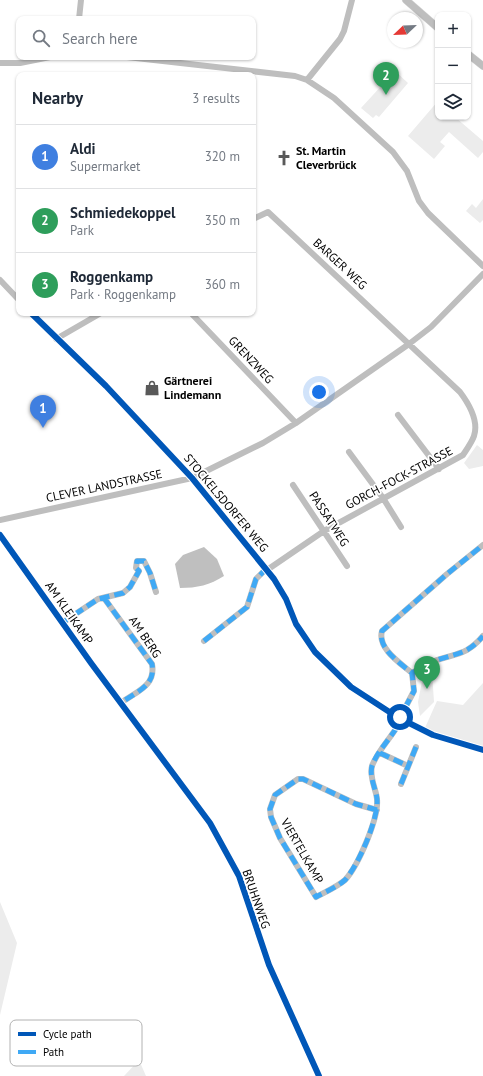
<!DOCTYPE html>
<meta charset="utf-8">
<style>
body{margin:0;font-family:"PT Sans",sans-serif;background:#f6f6f7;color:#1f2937}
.controls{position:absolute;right:12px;top:12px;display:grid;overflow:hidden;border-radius:8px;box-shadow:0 1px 3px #0004}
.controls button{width:36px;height:36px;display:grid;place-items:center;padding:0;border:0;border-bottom:1px solid #e0e1e3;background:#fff;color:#1f2937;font:20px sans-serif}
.compass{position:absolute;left:387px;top:12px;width:36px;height:36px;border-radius:50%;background:#fff;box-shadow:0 1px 3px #0004;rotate:247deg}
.you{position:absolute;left:319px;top:392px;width:14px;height:14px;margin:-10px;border:3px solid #fff;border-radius:50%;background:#1a73e8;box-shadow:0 0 0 6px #1a73e833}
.badge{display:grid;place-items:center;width:26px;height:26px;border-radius:50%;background:#0b8043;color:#fff;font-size:13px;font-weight:700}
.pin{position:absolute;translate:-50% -33px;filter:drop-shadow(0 1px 2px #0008)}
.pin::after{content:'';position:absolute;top:21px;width:14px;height:12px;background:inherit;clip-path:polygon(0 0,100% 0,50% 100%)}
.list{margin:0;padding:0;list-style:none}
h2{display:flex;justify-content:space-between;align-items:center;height:52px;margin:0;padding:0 16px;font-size:17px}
h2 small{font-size:13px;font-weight:400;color:#747a83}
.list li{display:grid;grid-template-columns:26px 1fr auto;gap:12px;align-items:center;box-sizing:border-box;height:64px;padding:0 16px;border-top:1px solid #e0e1e3}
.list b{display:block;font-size:15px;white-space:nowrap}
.list p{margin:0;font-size:13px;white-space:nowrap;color:#747a83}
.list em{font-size:13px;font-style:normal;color:#747a83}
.icon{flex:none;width:22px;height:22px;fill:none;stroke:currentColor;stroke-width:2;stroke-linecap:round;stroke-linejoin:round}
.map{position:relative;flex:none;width:483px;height:1076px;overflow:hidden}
.search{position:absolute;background:#fff;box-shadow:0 1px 3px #0004;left:16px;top:16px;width:240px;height:44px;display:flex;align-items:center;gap:10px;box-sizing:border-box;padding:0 14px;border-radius:8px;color:#747a83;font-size:15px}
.panel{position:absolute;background:#fff;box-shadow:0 1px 3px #0004;left:16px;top:72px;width:240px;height:244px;border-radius:8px}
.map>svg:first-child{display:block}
.green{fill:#ececec}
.water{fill:#bfbfbf}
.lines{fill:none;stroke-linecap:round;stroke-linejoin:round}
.major-casing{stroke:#dbdbdb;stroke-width:8}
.minor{stroke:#bebebe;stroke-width:6}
.major{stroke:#bebebe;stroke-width:7}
.quiet{stroke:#3fa9f5;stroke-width:5;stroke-dasharray:10 5;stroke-linecap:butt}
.cycleway-casing{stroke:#fff;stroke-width:8}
.cycleway{stroke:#0057b8;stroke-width:6}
.labels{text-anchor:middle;stroke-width:3.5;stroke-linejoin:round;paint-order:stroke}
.poi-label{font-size:12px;font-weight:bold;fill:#000;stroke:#fff;text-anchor:start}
.street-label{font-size:12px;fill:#000;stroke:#fff}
.key{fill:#fff;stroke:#b2b2b2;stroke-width:1}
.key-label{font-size:11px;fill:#000}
</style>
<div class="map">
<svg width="483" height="1076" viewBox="0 0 483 1076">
<rect width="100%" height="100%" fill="#fff"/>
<!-- green -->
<path class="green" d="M 395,71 L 408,83 L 379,117 L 376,115 L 373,118 L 361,108 Z
M 438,101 L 438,117 L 455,117 L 483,141 L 483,152 L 478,158 L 449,132 L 440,142 L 445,146 L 434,159 L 408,136 Z
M 483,199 L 483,220 L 480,223 L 466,211 L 472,204 L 476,208 Z
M 477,445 L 483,450 L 483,466 L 469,469 L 464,463 Z
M 432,672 L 434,702 L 420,716 L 418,702 L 423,676 Z
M 483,683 L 483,748 L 424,730 L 437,701 L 463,705 Z
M 0,902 L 17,943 L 0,1015 Z
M 139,1060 L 146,1076 L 124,1076 Z"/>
<!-- water -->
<path class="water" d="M 204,547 L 217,559 L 224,576 C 210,585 197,588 180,588 L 175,564 L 183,555 Z"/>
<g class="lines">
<!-- major casing -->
<g class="major-casing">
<path id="major" d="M 406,0 L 438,28
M 468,54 L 483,66"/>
</g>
<!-- minor -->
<path class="minor" d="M 79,19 L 81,0
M 127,57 L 295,76 L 307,80 L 334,98 L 393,152 L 407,171 L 419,201 L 428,213 L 483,266
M 0,63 L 20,63 L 50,57
M 307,80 L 340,39 L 344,31 L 352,0
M 253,219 L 268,212 L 460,392 C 469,404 479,421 474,436 C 472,442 467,449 463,455 L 324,531 L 267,570
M 0,280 L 19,300
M 31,313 L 106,386 L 192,478 L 274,579 L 286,599 L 296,624 L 315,652 L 351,687 L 391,713
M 191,313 L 296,423
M 56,339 L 101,313
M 398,415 L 439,469
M 349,452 L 383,498 L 401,527
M 293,485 L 347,566
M 0,520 L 192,478 L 263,443 L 296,423 L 409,344 L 431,327 L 483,274
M 0,535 L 91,663 L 210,823 L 239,876 L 269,965 L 319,1076
M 104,598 L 152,664 C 156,686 137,691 121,703
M 62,623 L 98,599 L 123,593 L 130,587 L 139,571 L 136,568 L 137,561 L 144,561 L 150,573 L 156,592
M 204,641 L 247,607 L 256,579 L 266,569
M 412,673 C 420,669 429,663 437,660 C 458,653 468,654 483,636
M390 717a10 10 0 1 1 20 0a10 10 0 1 1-20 0Z
M 405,708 L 414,691 L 412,673 C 400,663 377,648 382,631 L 447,574 L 483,545
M 409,723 L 433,735 L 483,750
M 380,753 L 408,766
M 401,784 L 416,747
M 377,810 L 356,804 L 303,779 L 298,779 L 275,795 L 270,809 L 271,817 L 280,838 L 316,897 C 325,892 337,887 345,880 C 358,866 379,818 377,799 C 376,789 369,777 372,766 C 377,752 389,740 397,727"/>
<!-- major -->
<use href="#major" class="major"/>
<!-- quiet -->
<path class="quiet" d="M 104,598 L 152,664 C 156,686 137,691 121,703
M 62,623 L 98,599 L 123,593 L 130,587 L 139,571 L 136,568 L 137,561 L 144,561 L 150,573 L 156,592
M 204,641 L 247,607 L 256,579 L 266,569
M 412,673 C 420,669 429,663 437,660 C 458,653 468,654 483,636
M 405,708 L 414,691 L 412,673 C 400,663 377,648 382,631 L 447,574 L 483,545
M 380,753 L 408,766
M 401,784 L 416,747
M 377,810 L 356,804 L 303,779 L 298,779 L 275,795 L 270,809 L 271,817 L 280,838 L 316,897 C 325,892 337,887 345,880 C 358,866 379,818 377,799 C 376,789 369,777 372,766 C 377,752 389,740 397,727"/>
<!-- cycleway casing -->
<g class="cycleway-casing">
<path id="cycleway" d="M 31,313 L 106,386 L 192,478 L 274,579 L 286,599 L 296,624 L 315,652 L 351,687 L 391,713
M 0,535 L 91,663 L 210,823 L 239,876 L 269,965 L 319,1076
M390 717a10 10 0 1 1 20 0a10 10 0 1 1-20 0Z
M 409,723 L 433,735 L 483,750"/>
</g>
<!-- cycleway -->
<use href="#cycleway" class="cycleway"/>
</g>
<!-- icons -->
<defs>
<g id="church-bare" transform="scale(1.2)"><path d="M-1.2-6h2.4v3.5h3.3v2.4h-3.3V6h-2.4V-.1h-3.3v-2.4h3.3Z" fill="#595959" stroke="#fff" stroke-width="2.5" paint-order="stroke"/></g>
<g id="shop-bare" transform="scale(1.2)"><path d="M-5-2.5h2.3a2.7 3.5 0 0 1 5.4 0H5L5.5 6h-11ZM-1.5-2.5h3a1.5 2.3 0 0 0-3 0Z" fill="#595959" stroke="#fff" stroke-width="2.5" paint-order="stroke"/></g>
</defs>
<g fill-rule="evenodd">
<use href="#church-bare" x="284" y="158"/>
<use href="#shop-bare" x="152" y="388"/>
</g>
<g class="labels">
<!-- poi labels -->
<g class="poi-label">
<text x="296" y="155">St. Martin<tspan x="296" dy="14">Cleverbrück</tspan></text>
<text x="164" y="385">Gärtnerei<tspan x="164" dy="14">Lindemann</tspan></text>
</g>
<!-- street labels -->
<g class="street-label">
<text transform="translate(340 264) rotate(43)" y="4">BARGER WEG</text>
<text transform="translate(251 360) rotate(47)" y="4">GRENZWEG</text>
<text transform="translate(399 478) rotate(-28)" y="4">GORCH-FOCK-STRASSE</text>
<text transform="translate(104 486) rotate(-12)" y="4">CLEVER LANDSTRASSE</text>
<text transform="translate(226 503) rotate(50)" y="4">STOCKELSDORFER WEG</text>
<text transform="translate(329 519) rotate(57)" y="4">PASSATWEG</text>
<text transform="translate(69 613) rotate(55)" y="4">AM KLEIKAMP</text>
<text transform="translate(145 637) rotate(56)" y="4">AM BERG</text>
<text transform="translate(302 851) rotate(60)" y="4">VIERTELKAMP</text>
<text transform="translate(256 899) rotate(71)" y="4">BRUHNWEG</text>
</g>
</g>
<!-- legend -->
<rect x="10" y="1020" width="132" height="46" rx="6" class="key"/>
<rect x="18" y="1032" width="18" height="4" fill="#0057b8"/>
<rect x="18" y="1050" width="18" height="4" fill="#3fa9f5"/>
<g class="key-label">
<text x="43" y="1038">Cycle path</text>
<text x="43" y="1056">Path</text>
</g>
</svg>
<div class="controls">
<button>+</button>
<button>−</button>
<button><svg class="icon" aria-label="layers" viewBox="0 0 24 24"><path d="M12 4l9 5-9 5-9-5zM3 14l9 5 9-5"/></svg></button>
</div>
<svg class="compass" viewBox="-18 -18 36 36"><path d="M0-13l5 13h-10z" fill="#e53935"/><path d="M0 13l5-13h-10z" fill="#747a83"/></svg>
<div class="you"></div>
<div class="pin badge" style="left:43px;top:428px;background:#3f7fe0">1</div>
<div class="pin badge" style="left:386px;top:95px;background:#2e9e5b">2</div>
<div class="pin badge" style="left:427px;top:689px;background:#2e9e5b">3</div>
<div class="search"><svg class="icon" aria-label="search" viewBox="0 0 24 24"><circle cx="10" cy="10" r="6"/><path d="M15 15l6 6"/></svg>Search here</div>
<section class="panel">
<h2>Nearby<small>3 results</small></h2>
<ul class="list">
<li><span class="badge" style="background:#3f7fe0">1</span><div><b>Aldi</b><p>Supermarket</p></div><em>320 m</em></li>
<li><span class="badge" style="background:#2e9e5b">2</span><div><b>Schmiedekoppel</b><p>Park</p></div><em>350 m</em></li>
<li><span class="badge" style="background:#2e9e5b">3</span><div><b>Roggenkamp</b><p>Park · Roggenkamp</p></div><em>360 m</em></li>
</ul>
</section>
</div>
